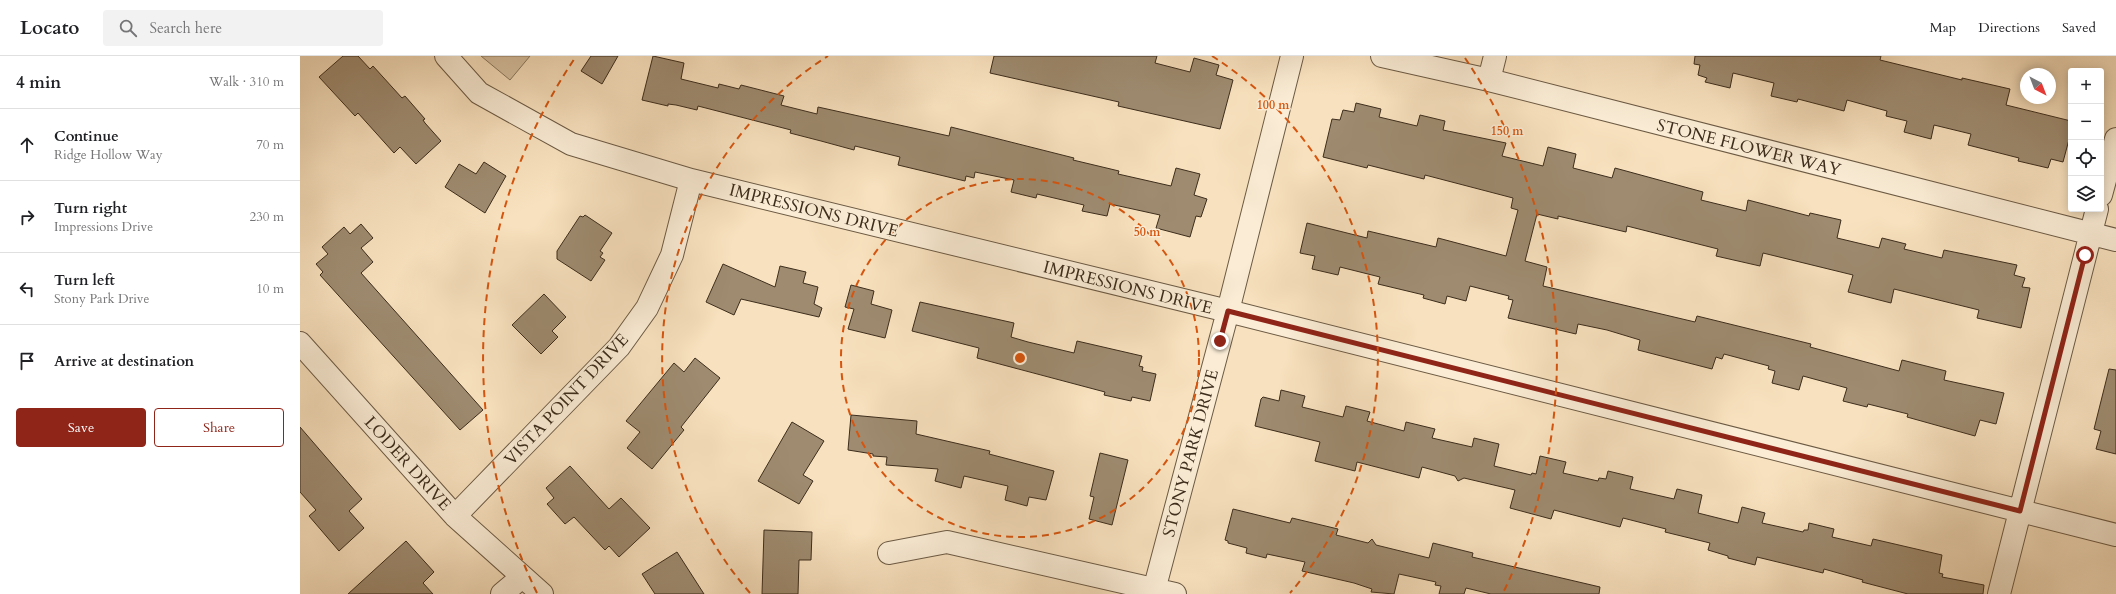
<!DOCTYPE html>
<meta charset="utf-8">
<style>
body{margin:0;font-family:Cardo,serif;background:#f2f2f2;color:#202124}
.controls{position:absolute;right:12px;top:12px;display:grid;overflow:hidden;border-radius:4px;box-shadow:0 2px 10px #0003}
.controls button{width:36px;height:36px;display:grid;place-items:center;padding:0;border:0;border-bottom:1px solid #e0e0e0;background:#fff;color:#202124;font:20px sans-serif}
.compass{position:absolute;left:1720px;top:12px;width:36px;height:36px;border-radius:50%;background:#fff;box-shadow:0 2px 10px #0003;rotate:138deg}
.stop{position:absolute;width:12px;height:12px;margin:-9px;border:3px solid #8f2418;border-radius:50%;background:#fff}
.stop.end{background:#8f2418;border-color:#fff;box-shadow:0 1px 4px #0008}
.list{margin:0;padding:0;list-style:none}
h2{display:flex;justify-content:space-between;align-items:center;height:52px;margin:0;padding:0 16px;font-size:17px}
h2 small{font-size:13px;font-weight:400;color:#757577}
.list li{display:grid;grid-template-columns:26px 1fr auto;gap:12px;align-items:center;box-sizing:border-box;height:72px;padding:0 16px;border-top:1px solid #e0e0e0}
.list b{display:block;font-size:15px;white-space:nowrap}
.list p{margin:0;font-size:13px;white-space:nowrap;color:#757577}
.list em{font-size:13px;font-style:normal;color:#757577}
.actions{display:flex;gap:8px;padding:12px 16px}
.actions a{flex:1;padding:9px 0;border:1px solid #8f2418;border-radius:4px;text-align:center;font-size:14px;color:#8f2418}
.actions .main{background:#8f2418;color:#fff}
.icon{flex:none;width:22px;height:22px;fill:none;stroke:currentColor;stroke-width:2;stroke-linecap:round;stroke-linejoin:round}
.map{position:relative;flex:none;width:1816px;height:538px;overflow:hidden}
header{display:flex;align-items:center;gap:24px;box-sizing:border-box;height:56px;padding:0 20px;background:#fff;border-bottom:1px solid #e0e0e0}
header strong{font-size:19px}
nav{display:flex;gap:22px;margin-inline-start:auto;font-size:14px}
.search{width:280px;height:36px;background:#f2f2f2;display:flex;align-items:center;gap:10px;box-sizing:border-box;padding:0 14px;border-radius:4px;color:#757577;font-size:15px}
main{display:flex}
aside{flex:1;background:#fff}
.map>svg:first-child{display:block}
.green{fill:#d8c2a2;stroke:#8a785f}
.building{fill:#9e8b70;stroke:#3d2d1c}
.lines{fill:none;stroke-linecap:round;stroke-linejoin:round}
.minor-casing{stroke:#6c5a44;stroke-width:24}
.minor{stroke:#faecd5;stroke-width:22}
.route{stroke:#8f2418;stroke-width:5}
.ring{fill:none;stroke:#d7550e;stroke-width:2;stroke-dasharray:7 5}
.labels{text-anchor:middle;stroke-width:3;stroke-linejoin:round;paint-order:stroke}
.street-label{font-size:17px;fill:#3d2d1c;stroke:#faecd5}
.centre{fill:#d7550e;stroke:#faecd5;stroke-width:2}
.ring-label{font-size:12px;text-anchor:middle;font-weight:bold;fill:#d7550e;stroke:#faecd5;stroke-width:3;stroke-linejoin:round;paint-order:stroke}
</style>
<header>
<strong>Locato</strong>
<div class="search"><svg class="icon" aria-label="search" viewBox="0 0 24 24"><circle cx="10" cy="10" r="6"/><path d="M15 15l6 6"/></svg>Search here</div>
<nav><a>Map</a><a>Directions</a><a>Saved</a></nav>
</header>
<main>
<aside>
<h2>4 min<small>Walk · 310 m</small></h2>
<ul class="list">
<li><svg class="icon" aria-label="ahead" viewBox="0 0 24 24"><path d="M12 20V5M6 11l6-6 6 6"/></svg><div><b>Continue</b><p>Ridge Hollow Way</p></div><em>70 m</em></li>
<li><svg class="icon" aria-label="right" viewBox="0 0 24 24"><path d="M7 20v-9h11M14 6l5 5-5 5"/></svg><div><b>Turn right</b><p>Impressions Drive</p></div><em>230 m</em></li>
<li><svg class="icon" aria-label="left" viewBox="0 0 24 24"><path d="M17 20v-9H6M10 6l-5 5 5 5"/></svg><div><b>Turn left</b><p>Stony Park Drive</p></div><em>10 m</em></li>
<li><svg class="icon" aria-label="arrive" viewBox="0 0 24 24"><path d="M6 21V4h12l-3 4 3 4H6"/></svg><div><b>Arrive at destination</b></div></li>
</ul>
<div class="actions"><a class="main">Save</a><a>Share</a></div>
</aside>
<div class="map">
<svg width="1816" height="538" viewBox="0 0 1816 538">
<rect width="100%" height="100%" fill="#f8e1be"/>
<filter id="stains"><feTurbulence type="fractalNoise" baseFrequency=".005" numOctaves="4"/><feColorMatrix values="0 0 0 0 .2 0 0 0 0 .09 0 0 0 0 .02 0 0 0 .5 -.17"/></filter>
<radialGradient id="worn" r=".72"><stop offset=".6" stop-color="#630" stop-opacity="0"/><stop offset="1" stop-color="#630" stop-opacity=".3"/></radialGradient>
<!-- green -->
<path class="green" d="M 181,0 L 230,0 L 210,24 Z"/>
<!-- building -->
<path class="building" d="M 43,0 L 58,0 L 70,13 L 73,10 L 102,42 L 105,40 L 125,63 L 123,64 L 125,67 L 141,85 L 116,108 L 100,91 L 94,97 L 58,57 L 55,60 L 19,21 Z
M 291,0 L 318,0 L 302,28 L 281,15 Z
M 353,0 L 384,7 L 381,23 L 418,32 L 419,28 L 439,33 L 441,29 L 484,40 L 481,49 L 517,58 L 518,51 L 649,80 L 651,71 L 774,102 L 773,104 L 819,115 L 818,118 L 871,130 L 876,112 L 900,118 L 894,139 L 907,143 L 901,161 L 896,160 L 890,181 L 856,172 L 860,159 L 810,148 L 807,160 L 782,155 L 784,149 L 737,138 L 736,142 L 711,136 L 714,124 L 675,116 L 674,122 L 666,120 L 665,125 L 598,109 L 600,101 L 555,90 L 554,94 L 521,85 L 490,77 L 491,74 L 398,50 L 397,54 L 376,49 L 368,48 L 368,50 L 342,44 Z
M 694,0 L 857,0 L 855,7 L 890,16 L 894,2 L 919,9 L 916,19 L 933,24 L 920,73 L 818,50 L 819,46 L 690,17 Z
M 1395,0 L 1581,0 L 1580,4 L 1662,24 L 1662,22 L 1710,33 L 1706,49 L 1771,65 L 1771,76 L 1763,106 L 1751,103 L 1748,112 L 1718,105 L 1719,102 L 1668,89 L 1671,78 L 1634,69 L 1631,83 L 1604,76 L 1607,65 L 1586,60 L 1587,55 L 1547,44 L 1544,55 L 1498,43 L 1497,46 L 1471,40 L 1474,27 L 1433,17 L 1430,32 L 1405,26 L 1407,22 L 1398,19 L 1400,9 L 1394,8 Z
M 1056,47 L 1081,53 L 1079,61 L 1117,70 L 1120,59 L 1145,65 L 1143,74 L 1206,87 L 1202,100 L 1243,110 L 1248,91 L 1276,98 L 1273,112 L 1312,122 L 1315,112 L 1403,136 L 1401,144 L 1446,155 L 1448,144 L 1509,160 L 1510,157 L 1541,164 L 1537,182 L 1579,192 L 1582,182 L 1606,188 L 1604,193 L 1642,202 L 1644,194 L 1717,209 L 1714,219 L 1725,222 L 1722,231 L 1730,232 L 1721,272 L 1677,262 L 1679,254 L 1594,233 L 1591,247 L 1548,236 L 1553,219 L 1463,197 L 1460,210 L 1416,200 L 1418,193 L 1327,170 L 1326,176 L 1258,160 L 1258,163 L 1237,158 L 1225,205 L 1247,211 L 1243,230 L 1395,266 L 1397,260 L 1511,288 L 1510,291 L 1599,315 L 1602,304 L 1646,315 L 1644,324 L 1704,337 L 1696,368 L 1680,364 L 1675,380 L 1607,361 L 1608,358 L 1568,348 L 1567,351 L 1543,345 L 1547,332 L 1503,320 L 1499,334 L 1472,327 L 1475,315 L 1468,313 L 1469,310 L 1424,298 L 1422,303 L 1416,301 L 1412,313 L 1338,294 L 1340,284 L 1307,274 L 1278,268 L 1276,278 L 1208,262 L 1213,244 L 1208,243 L 1209,240 L 1170,230 L 1166,245 L 1147,240 L 1145,248 L 1123,242 L 1124,239 L 1078,228 L 1080,221 L 1040,211 L 1038,219 L 1012,213 L 1015,200 L 1000,197 L 1007,167 L 1067,182 L 1068,175 L 1136,191 L 1138,182 L 1206,200 L 1218,154 L 1211,152 L 1213,142 L 1125,119 L 1124,123 L 1068,109 L 1067,112 L 1023,101 L 1032,63 L 1040,64 L 1043,54 L 1054,56 Z
M 184,106 L 206,120 L 185,157 L 145,131 L 159,108 L 176,118 Z
M 285,159 L 312,177 L 300,195 L 303,197 L 300,201 L 305,204 L 291,225 L 257,203 L 257,195 L 280,160 L 283,161 Z
M 61,168 L 73,182 L 61,192 L 73,206 L 61,217 L 183,354 L 160,374 L 20,219 L 23,216 L 16,208 L 28,198 L 22,191 L 44,171 L 50,178 Z
M 423,208 L 475,231 L 480,210 L 506,216 L 503,227 L 518,231 L 514,248 L 522,252 L 519,261 L 441,243 L 434,259 L 406,246 Z
M 551,229 L 574,235 L 571,248 L 592,254 L 585,282 L 548,273 L 554,253 L 545,251 Z
M 244,238 L 266,261 L 252,275 L 258,281 L 241,298 L 212,269 Z
M 620,246 L 714,267 L 711,281 L 728,286 L 774,297 L 777,285 L 842,300 L 839,310 L 843,311 L 842,315 L 856,318 L 850,345 L 832,341 L 831,345 L 804,339 L 805,336 L 677,302 L 679,292 L 612,275 Z
M 395,302 L 420,322 L 381,371 L 384,374 L 352,413 L 327,392 L 340,376 L 326,365 L 374,307 L 384,316 Z
M 1809,313 L 1816,314 L 1816,398 L 1796,393 L 1801,375 L 1794,373 Z
M 981,334 L 1005,340 L 1002,351 L 1043,361 L 1046,350 L 1070,356 L 1067,365 L 1104,375 L 1106,366 L 1135,373 L 1132,382 L 1172,391 L 1174,382 L 1199,388 L 1194,410 L 1231,419 L 1232,417 L 1236,418 L 1240,400 L 1266,406 L 1263,417 L 1298,425 L 1299,422 L 1306,423 L 1308,415 L 1333,421 L 1330,433 L 1374,443 L 1377,433 L 1402,439 L 1398,457 L 1438,467 L 1442,451 L 1465,457 L 1462,467 L 1503,476 L 1504,474 L 1508,474 L 1509,467 L 1534,473 L 1532,481 L 1571,490 L 1573,483 L 1642,499 L 1639,517 L 1643,518 L 1642,521 L 1684,529 L 1683,538 L 1608,538 L 1562,526 L 1563,524 L 1524,513 L 1523,517 L 1457,501 L 1455,509 L 1428,502 L 1428,500 L 1408,494 L 1410,487 L 1365,476 L 1366,473 L 1323,462 L 1320,471 L 1254,454 L 1251,463 L 1210,452 L 1215,434 L 1164,422 L 1158,425 L 1155,420 L 1122,411 L 1119,422 L 1057,406 L 1055,415 L 1015,405 L 1020,386 L 955,370 L 961,343 L 963,341 L 979,345 Z
M 551,359 L 617,365 L 616,378 L 690,395 L 689,398 L 754,415 L 746,444 L 729,441 L 727,450 L 705,444 L 708,430 L 664,420 L 661,432 L 635,425 L 638,413 L 586,409 L 587,401 L 573,400 L 573,398 L 548,394 Z
M 492,366 L 524,385 L 503,419 L 513,425 L 499,448 L 458,425 Z
M 0,371 L 62,443 L 49,455 L 64,472 L 39,495 L 9,460 L 16,454 L 0,436 Z
M 800,397 L 828,404 L 812,469 L 789,463 L 794,441 L 790,440 Z
M 270,410 L 309,453 L 321,442 L 350,472 L 319,501 L 309,490 L 305,494 L 274,461 L 265,468 L 247,448 L 254,442 L 246,432 Z
M 933,453 L 990,467 L 992,462 L 1038,473 L 1036,479 L 1068,487 L 1072,483 L 1076,489 L 1129,502 L 1133,487 L 1173,497 L 1172,501 L 1300,531 L 1299,538 L 1191,538 L 1166,532 L 1164,538 L 1139,538 L 1141,530 L 1135,529 L 1136,526 L 1099,518 L 1094,538 L 1071,536 L 1072,533 L 1054,527 L 1002,515 L 1005,506 L 967,498 L 966,502 L 946,497 L 947,492 L 928,487 L 928,485 L 925,484 Z
M 464,474 L 512,476 L 511,504 L 499,504 L 498,538 L 462,538 Z
M 106,485 L 134,516 L 123,527 L 133,538 L 48,538 Z
M 377,496 L 404,538 L 355,538 L 342,518 Z"/>
<g class="lines">
<!-- minor casing -->
<g class="minor-casing">
<path id="minor" d="M 146,0 L 179,37 L 271,88 L 391,124 L 928,255 L 1816,479
M 1082,0 L 1189,24 L 1816,184
M 1189,24 L 1195,0
M 1801,139 L 1816,83
M 0,287 L 155,460 L 242,538
M 155,460 L 319,291 L 347,252 L 372,199 L 391,124
M 589,497 L 647,486 L 875,538
M 202,538 L 222,521
M 853,538 L 928,255 L 992,0
M 1699,538 L 1797,153"/>
</g>
<!-- minor -->
<use href="#minor" class="minor"/>
</g>
<g class="lines">
<!-- route -->
<path class="route" d="M 920,285 L 928,255 L 1720,455 L 1785,199"/>
</g>
<!-- distance rings -->
<g class="ring">
<circle cx="720" cy="302" r="179"/>
<path d="M450 537A358 358 0 0 1 528 0M912 0A358 358 0 0 1 990 537"/>
<path d="M237 537A537 537 0 0 1 275 2M1165 2A537 537 0 0 1 1203 537"/>
</g>
<g class="labels">
<!-- street labels -->
<g class="street-label">
<text transform="translate(1449 91) rotate(14)" y="6">STONE FLOWER WAY</text>
<text transform="translate(514 154) rotate(14)" y="6">IMPRESSIONS DRIVE</text>
<text transform="translate(828 231) rotate(14)" y="6">IMPRESSIONS DRIVE</text>
<text transform="translate(266 343) rotate(-47)" y="6">VISTA POINT DRIVE</text>
<text transform="translate(890 397) rotate(-75)" y="6">STONY PARK DRIVE</text>
<text transform="translate(108 407) rotate(48)" y="6">LODER DRIVE</text>
</g>
</g>
<circle cx="720" cy="302" r="6" class="centre"/>
<g class="ring-label">
<text x="973" y="53">100 m</text>
<text x="1207" y="79">150 m</text>
<text x="847" y="180">50 m</text>
</g>
<rect width="100%" height="100%" filter="url(#stains)"/>
<rect width="100%" height="100%" fill="url(#worn)"/>
</svg>
<div class="controls">
<button>+</button>
<button>−</button>
<button><svg class="icon" aria-label="locate" viewBox="0 0 24 24"><circle cx="12" cy="12" r="6"/><path d="M12 2v4M12 18v4M2 12h4M18 12h4"/></svg></button>
<button><svg class="icon" aria-label="layers" viewBox="0 0 24 24"><path d="M12 4l9 5-9 5-9-5zM3 14l9 5 9-5"/></svg></button>
</div>
<svg class="compass" viewBox="-18 -18 36 36"><path d="M0-13l5 13h-10z" fill="#e53935"/><path d="M0 13l5-13h-10z" fill="#757577"/></svg>
<div class="stop" style="left:1785px;top:199px"></div>
<div class="stop end" style="left:920px;top:285px"></div>
</div>
</main>
